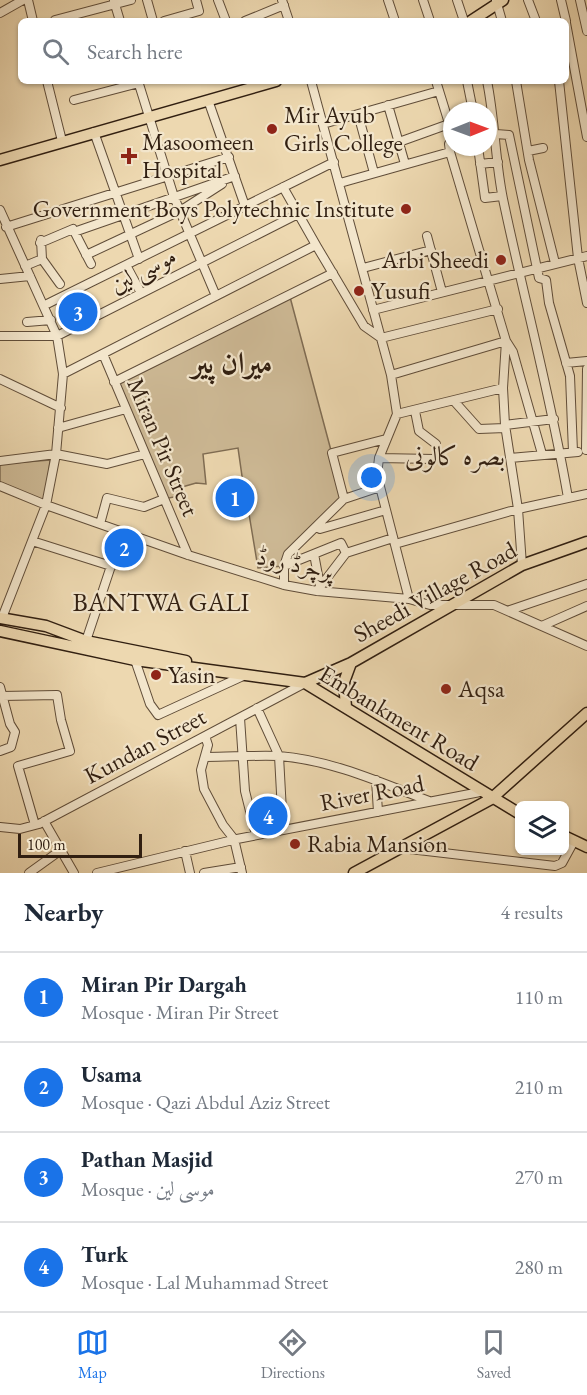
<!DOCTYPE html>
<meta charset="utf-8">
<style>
body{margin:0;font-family:"EB Garamond",Amiri,serif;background:#f6f6f7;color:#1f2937}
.controls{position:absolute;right:18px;bottom:18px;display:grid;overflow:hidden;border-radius:9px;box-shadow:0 2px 4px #0004}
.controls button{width:54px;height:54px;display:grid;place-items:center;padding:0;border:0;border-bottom:2px solid #e0e1e3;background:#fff;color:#1f2937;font:30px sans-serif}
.compass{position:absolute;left:443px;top:102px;width:54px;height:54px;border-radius:50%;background:#fff;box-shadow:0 2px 4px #0004;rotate:89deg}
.scale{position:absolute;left:18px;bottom:15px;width:124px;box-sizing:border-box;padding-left:6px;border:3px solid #311f11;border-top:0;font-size:16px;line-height:21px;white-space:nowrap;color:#311f11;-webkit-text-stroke:4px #f3e6cc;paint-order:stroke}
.you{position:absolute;left:372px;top:478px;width:21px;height:21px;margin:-15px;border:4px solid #fff;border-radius:50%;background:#1a73e8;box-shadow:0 0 0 9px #1a73e833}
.badge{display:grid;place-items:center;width:39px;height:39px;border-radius:50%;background:#1a73e8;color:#fff;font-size:20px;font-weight:700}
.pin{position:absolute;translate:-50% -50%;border:3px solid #fff;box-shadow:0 2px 6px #0006}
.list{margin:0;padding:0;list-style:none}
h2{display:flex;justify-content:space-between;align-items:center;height:78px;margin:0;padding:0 24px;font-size:26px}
h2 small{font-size:20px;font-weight:400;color:#747a83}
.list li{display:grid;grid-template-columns:39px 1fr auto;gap:18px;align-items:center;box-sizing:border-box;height:90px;padding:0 24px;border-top:2px solid #e0e1e3}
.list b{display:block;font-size:22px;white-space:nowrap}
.list p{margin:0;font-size:20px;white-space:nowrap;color:#747a83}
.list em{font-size:20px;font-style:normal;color:#747a83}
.icon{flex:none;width:33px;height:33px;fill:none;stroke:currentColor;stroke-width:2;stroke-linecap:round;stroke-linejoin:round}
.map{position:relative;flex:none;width:587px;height:873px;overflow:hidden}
.search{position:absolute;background:#fff;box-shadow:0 2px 4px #0004;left:18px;right:18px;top:18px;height:66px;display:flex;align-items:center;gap:15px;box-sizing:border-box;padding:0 21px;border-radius:9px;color:#747a83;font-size:22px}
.sheet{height:438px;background:#fff}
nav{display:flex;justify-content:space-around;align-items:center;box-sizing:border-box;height:84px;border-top:2px solid #e0e1e3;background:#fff;font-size:16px;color:#747a83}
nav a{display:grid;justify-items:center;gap:3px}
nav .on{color:#1a73e8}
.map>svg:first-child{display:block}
.green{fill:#cdb995;stroke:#7f6c53;stroke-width:1.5}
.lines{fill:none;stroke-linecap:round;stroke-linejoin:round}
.minor-casing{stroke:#604d39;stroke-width:10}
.major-casing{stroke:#311f11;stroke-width:13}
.minor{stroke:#f3e6cc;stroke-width:8}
.major{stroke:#edd8b0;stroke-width:10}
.poi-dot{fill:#8f2418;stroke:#f3e6cc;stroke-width:2}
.labels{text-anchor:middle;stroke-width:4.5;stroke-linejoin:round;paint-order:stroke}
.poi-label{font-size:24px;fill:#311f11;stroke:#f3e6cc;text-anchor:start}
.street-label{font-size:24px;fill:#311f11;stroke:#f3e6cc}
.neighbourhood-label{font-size:26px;fill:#311f11;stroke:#f3e6cc}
.district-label{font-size:30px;font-weight:bold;fill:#311f11;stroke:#f3e6cc}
</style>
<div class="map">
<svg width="587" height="873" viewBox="0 0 587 873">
<rect width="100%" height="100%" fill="#edd8b0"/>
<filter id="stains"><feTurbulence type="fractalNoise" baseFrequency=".00333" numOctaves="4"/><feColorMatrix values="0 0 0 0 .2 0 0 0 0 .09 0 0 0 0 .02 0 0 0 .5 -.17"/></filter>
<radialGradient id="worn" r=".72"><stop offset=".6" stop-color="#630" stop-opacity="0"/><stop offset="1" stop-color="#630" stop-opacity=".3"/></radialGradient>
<!-- green -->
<path class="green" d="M 290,297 L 344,499 L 288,554 L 284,566 L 258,568 L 249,514 L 250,491 L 244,490 L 238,448 L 203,454 L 206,484 L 196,483 L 182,487 L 184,495 L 164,499 L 114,382 Z
M 50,460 L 46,505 L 0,486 L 0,464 Z"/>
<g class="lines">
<!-- minor casing -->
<g class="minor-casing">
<path id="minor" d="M 28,0 L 33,21
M 147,0 L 153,21
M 218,0 L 226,21
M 282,0 L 289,21
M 388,0 L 395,21
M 423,0 L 430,21
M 457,0 L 464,21
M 496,0 L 502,21
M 528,0 L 536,21
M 561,0 L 566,21
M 580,0 L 587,31
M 114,1 L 120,21
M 0,13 L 23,0
M 55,20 L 131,0
M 164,21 L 199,11 L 196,0
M 245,21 L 284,5
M 566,23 L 587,137
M 47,81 L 62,141
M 138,81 L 174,197 L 216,296
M 311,81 L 391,375 L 397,414 L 379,458 L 377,475 L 409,599
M 436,81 L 452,133
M 467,81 L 473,111
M 487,81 C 495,120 495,160 503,199 C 524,299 551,397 568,498
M 516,81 L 529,160 L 555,263
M 559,81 L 578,258 L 587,303
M 74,100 L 139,83
M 208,100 L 245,206
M 388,105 L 405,164
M 358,114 L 374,173
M 323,124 L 439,91
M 94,132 L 139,259
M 496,134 L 509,135 L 539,278 L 546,280 L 549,303 L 570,376 L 573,452
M 452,138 L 449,144 L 450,152 L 506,341 L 503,388 L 505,425 L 518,509 L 522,565
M 399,142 L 449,124
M 478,147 L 485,198 L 502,196
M 528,151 L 543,148
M 480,164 L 498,162
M 340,183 L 450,152
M 283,187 L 316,245
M 0,210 L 57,336 L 63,374 L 56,454 L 46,505 L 2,618
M 6,227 L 229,157
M 74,232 L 235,176
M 427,236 L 442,292
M 41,240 L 42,259 L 60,284
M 40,243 L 73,229 L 91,264
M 86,255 L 180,211 L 222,184
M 126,265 L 141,293
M 25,266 L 42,259
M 363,268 L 431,250
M 0,279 L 30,276
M 45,305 L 334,162
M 373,310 L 587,256
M 27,322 L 51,320
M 0,336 L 57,336 L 298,214
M 103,354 L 188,555
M 566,363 L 587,361
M 63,374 L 316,245 L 364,326 L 381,338 L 498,309
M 391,375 L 506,341 L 513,352 L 542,454
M 0,379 L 61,408
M 114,382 L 333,273
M 454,401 L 479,429 L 505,428
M 415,411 L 419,431 L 436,444
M 397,414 L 503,388
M 505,425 L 554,419
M 58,428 L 126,409
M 586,450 L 587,369
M 379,458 L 434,459
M 510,458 L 578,452
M 0,461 L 56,454 L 107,464 L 145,454
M 0,486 L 46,505 L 188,555 L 284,585 L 317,591 L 409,599 L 430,605 L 494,605 L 587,646
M 344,499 L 332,453 L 386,439
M 100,524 L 107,498 L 144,507 L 164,499
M 316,527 L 320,529 L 386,510
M 32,541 L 111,566
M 395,544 L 518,509 L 587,494
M 314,554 L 320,586
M 284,566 L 341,543 L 346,553
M 284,585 L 284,566 L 288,554 L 344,499 L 380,487
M 317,591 L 346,553 L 393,538
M 510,610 L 587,584
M 544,625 L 587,606
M 86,641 L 111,566 L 119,562
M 135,660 L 150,704 L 158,715 L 243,676
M 0,687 L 10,724 L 15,732 L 11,747 L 0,751
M 2,696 L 57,695 L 61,720 L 70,751 L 18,766 L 35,825
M 257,708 L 279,756 L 283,830
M 240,718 L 245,791 L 256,835
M 205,736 L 208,745 L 201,770 L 204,789 L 223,825 L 234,839 L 242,873
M 206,757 C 230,757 255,755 279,756 C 331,760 382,783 429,801
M 376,780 L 378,812
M 44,821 L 74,873
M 0,827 L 20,829 L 39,824 L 305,683
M 401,848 L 555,866 L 562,863 L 574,841
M 185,851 L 190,873
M 29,873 L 61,850
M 97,873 L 237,839 L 480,792
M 204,873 L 241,867"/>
</g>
<!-- major casing -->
<g class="major-casing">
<path id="major" d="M 471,21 L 503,0
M 0,160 L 276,81
M 0,618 L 46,626 L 86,641 L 186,661
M 0,631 L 135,660 L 305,683 L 520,814
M 305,683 L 351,663 L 522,565 L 587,542
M 346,707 L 344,682 L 351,663
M 564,836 L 587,847
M 354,873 L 491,799 L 587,713"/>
</g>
<!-- minor -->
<use href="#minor" class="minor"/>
<!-- major -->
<use href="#major" class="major"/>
</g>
<!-- markers -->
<g class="poi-dot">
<circle cx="272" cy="129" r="6"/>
<path d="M126 147h6v6h6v6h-6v6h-6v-6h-6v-6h6z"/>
<circle cx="406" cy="209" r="6"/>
<circle cx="501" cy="260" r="6"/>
<circle cx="359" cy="291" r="6"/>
<circle cx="156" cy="675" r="6"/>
<circle cx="446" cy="689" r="6"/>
<circle cx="295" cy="844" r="6"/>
</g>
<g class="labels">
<!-- poi labels -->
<g class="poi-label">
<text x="284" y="123">Mir Ayub<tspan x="284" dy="28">Girls College</tspan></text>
<text x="142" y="150">Masoomeen<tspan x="142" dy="28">Hospital</tspan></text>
<text x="394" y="217" text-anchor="end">Government Boys Polytechnic Institute</text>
<text x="489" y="268" text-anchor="end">Arbi Sheedi</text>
<text x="371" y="299">Yusufi</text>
<text x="168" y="683">Yasin</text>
<text x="458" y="697">Aqsa</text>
<text x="307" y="852">Rabia Mansion</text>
</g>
<!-- street labels -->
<g class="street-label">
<text transform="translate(143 270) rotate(-27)" y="8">موسی لین</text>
<text transform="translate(163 447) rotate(67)" y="8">Miran Pir Street</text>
<text transform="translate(295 564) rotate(12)" y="8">پرچرڈ روڈ</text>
<text transform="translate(435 592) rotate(-29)" y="8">Sheedi Village Road</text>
<text transform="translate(399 718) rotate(31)" y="8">Embankment Road</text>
<text transform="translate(145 746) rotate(-28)" y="8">Kundan Street</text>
<text transform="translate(372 793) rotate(-11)" y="8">River Road</text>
</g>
<!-- neighbourhood labels -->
<g class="neighbourhood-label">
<text x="455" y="465">بصرہ کالونی</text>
<text x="161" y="611">BANTWA GALI</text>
</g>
<!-- district labels -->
<g class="district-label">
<text x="232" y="373">میران پیر</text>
</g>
</g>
<rect width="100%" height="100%" filter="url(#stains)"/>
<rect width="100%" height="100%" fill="url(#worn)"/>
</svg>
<div class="controls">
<button><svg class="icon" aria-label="layers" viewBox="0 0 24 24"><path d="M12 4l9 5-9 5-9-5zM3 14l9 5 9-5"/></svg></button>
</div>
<svg class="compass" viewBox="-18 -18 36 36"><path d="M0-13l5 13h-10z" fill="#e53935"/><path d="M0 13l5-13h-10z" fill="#747a83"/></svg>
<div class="scale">100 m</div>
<div class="you"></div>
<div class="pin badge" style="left:235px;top:498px">1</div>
<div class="pin badge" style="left:124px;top:548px">2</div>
<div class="pin badge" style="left:78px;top:312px">3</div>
<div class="pin badge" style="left:268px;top:816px">4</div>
<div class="search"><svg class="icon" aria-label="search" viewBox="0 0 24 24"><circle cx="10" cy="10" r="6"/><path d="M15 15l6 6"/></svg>Search here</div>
</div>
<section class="sheet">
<h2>Nearby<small>4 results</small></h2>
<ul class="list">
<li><span class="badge">1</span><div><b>Miran Pir Dargah</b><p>Mosque · Miran Pir Street</p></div><em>110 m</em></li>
<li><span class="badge">2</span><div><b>Usama</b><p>Mosque · Qazi Abdul Aziz Street</p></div><em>210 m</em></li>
<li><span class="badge">3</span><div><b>Pathan Masjid</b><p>Mosque · موسی لین</p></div><em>270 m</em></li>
<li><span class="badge">4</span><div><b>Turk</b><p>Mosque · Lal Muhammad Street</p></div><em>280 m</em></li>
</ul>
</section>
<nav>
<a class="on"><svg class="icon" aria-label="map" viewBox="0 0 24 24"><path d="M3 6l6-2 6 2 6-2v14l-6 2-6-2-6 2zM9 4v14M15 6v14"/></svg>Map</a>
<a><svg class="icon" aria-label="directions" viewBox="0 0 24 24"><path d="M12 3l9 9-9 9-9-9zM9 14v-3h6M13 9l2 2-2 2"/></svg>Directions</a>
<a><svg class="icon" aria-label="saved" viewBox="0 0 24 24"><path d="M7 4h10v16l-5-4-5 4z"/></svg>Saved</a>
</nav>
